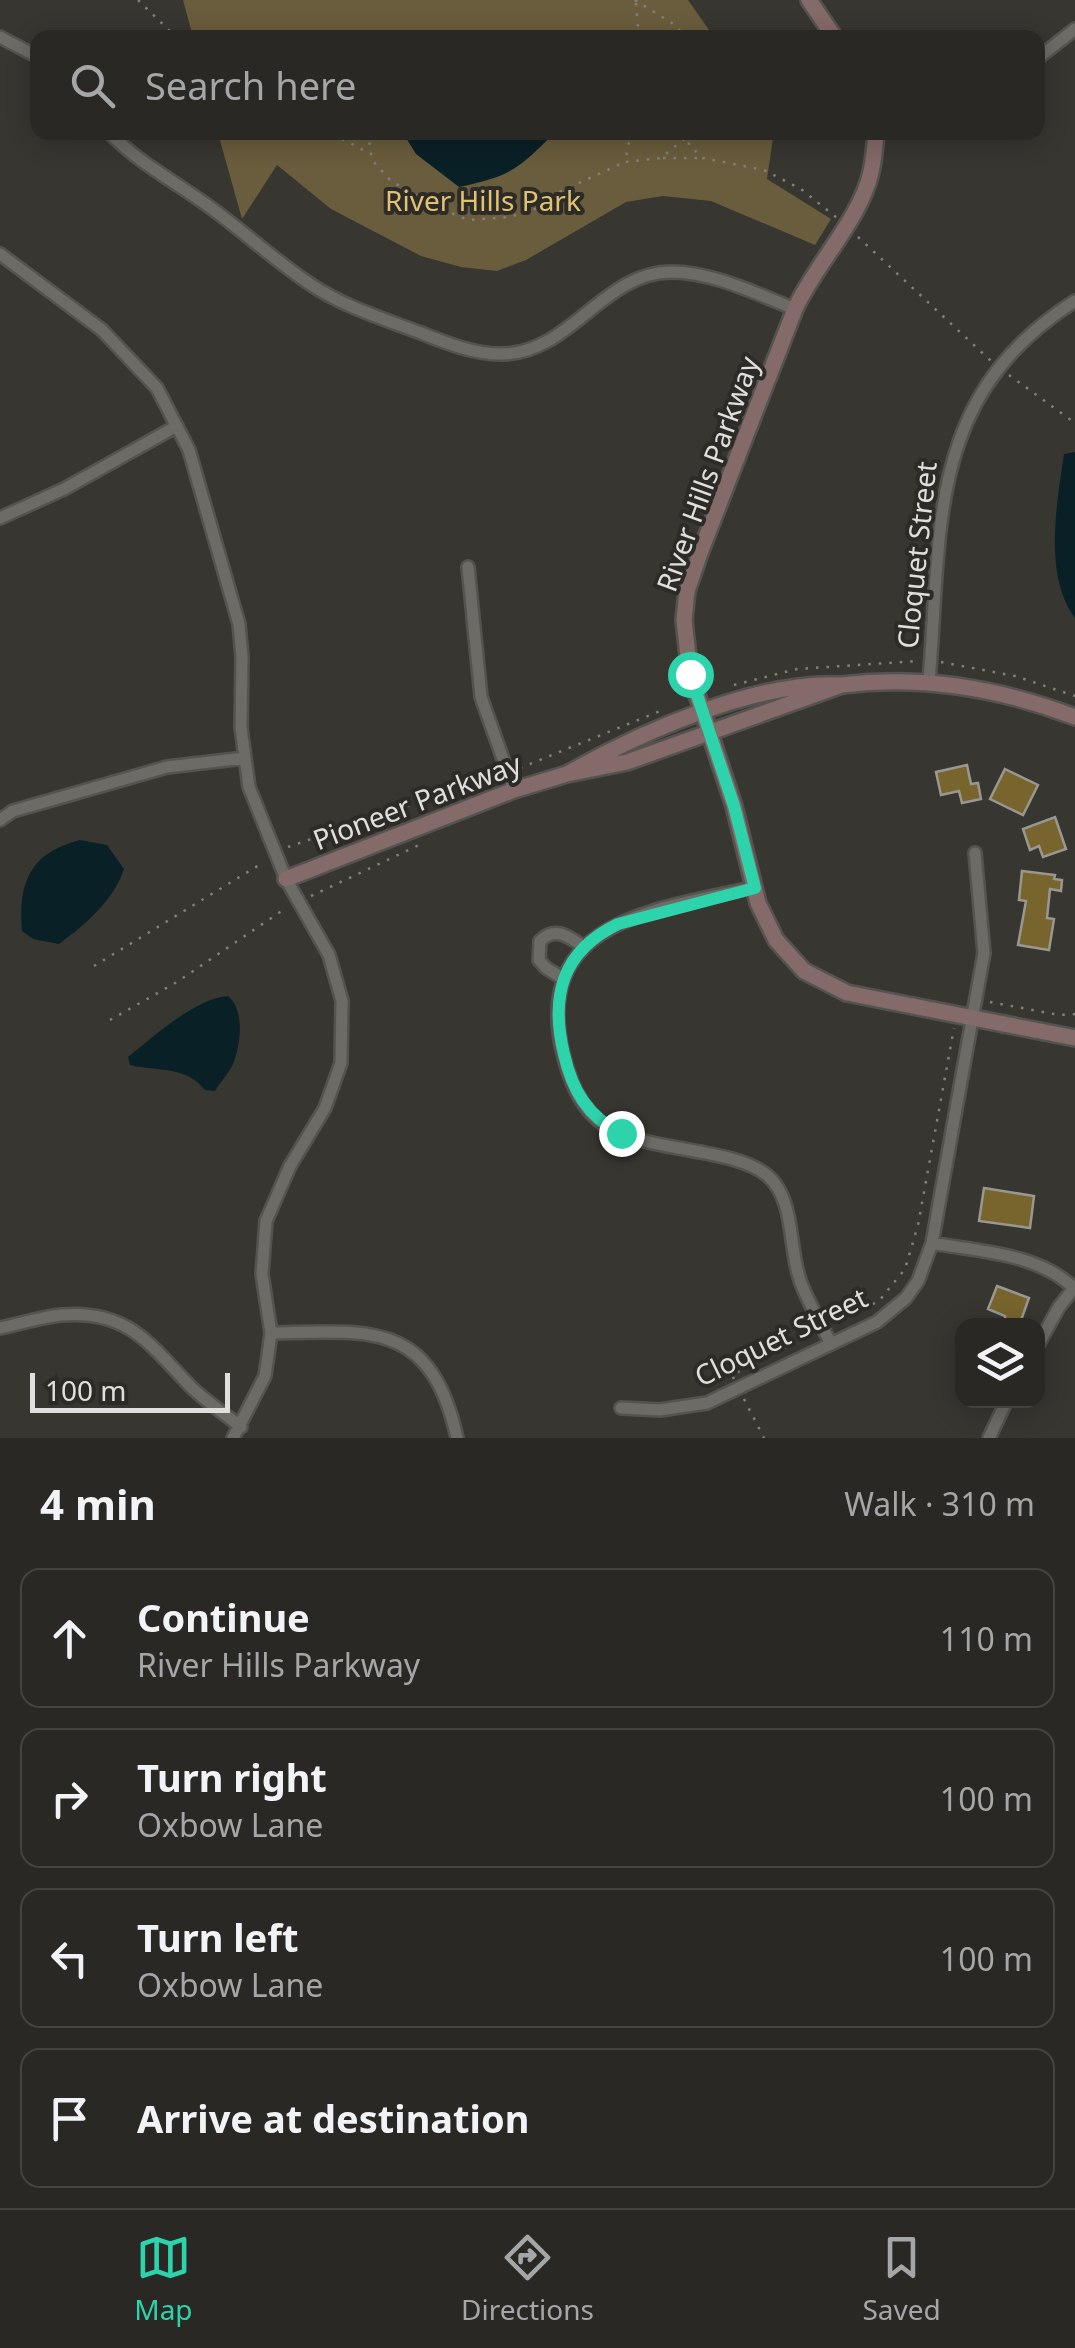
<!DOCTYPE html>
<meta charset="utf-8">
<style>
body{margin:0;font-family:"Noto Sans",sans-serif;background:#31302d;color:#f1f3f6}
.controls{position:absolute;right:30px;bottom:30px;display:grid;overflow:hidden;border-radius:20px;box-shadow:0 5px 25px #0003}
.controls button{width:90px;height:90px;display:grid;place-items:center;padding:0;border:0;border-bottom:2px solid #454442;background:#292825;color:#f1f3f6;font:50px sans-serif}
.scale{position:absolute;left:30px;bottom:25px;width:200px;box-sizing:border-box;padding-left:10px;border:5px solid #e1dfdd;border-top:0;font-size:28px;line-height:35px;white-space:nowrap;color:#e1dfdd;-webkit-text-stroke:8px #2d2b27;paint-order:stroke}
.stop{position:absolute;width:30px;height:30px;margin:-22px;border:8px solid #2dd4ab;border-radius:50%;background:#fff}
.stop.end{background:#2dd4ab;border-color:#fff;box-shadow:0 2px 10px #0008}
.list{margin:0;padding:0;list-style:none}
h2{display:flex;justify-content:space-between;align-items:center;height:130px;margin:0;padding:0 40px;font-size:42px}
h2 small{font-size:32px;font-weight:400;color:#a5a6a7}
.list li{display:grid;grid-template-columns:65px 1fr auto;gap:30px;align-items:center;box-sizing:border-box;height:140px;margin:0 20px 20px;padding:0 20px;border:2px solid #454442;border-radius:20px}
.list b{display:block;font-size:38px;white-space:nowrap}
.list p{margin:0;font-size:32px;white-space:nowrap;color:#a5a6a7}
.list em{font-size:32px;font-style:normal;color:#a5a6a7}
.icon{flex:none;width:55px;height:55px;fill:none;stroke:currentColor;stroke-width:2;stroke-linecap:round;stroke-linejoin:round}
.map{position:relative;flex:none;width:1075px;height:1438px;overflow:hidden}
.search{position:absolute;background:#292825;box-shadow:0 5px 25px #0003;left:30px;right:30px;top:30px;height:110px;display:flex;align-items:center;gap:25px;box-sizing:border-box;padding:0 35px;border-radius:20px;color:#a5a6a7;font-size:38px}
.sheet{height:770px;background:#292825}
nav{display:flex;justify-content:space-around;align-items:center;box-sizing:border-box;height:140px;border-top:2px solid #454442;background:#292825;font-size:28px;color:#a5a6a7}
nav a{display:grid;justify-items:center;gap:5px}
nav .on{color:#2dd4ab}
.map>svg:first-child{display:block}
.green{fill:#6a5d3d}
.water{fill:#0a2027}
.building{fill:#78642d;stroke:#999792;stroke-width:2.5}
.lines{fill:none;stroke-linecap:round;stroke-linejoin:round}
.street-casing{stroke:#555350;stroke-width:16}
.secondary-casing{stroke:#555350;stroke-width:20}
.path{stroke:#83817e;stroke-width:2.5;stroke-dasharray:2.5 8;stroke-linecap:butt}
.street{stroke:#6d6b66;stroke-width:11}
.secondary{stroke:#846a69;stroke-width:15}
.route{stroke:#2dd4ab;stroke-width:12}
.labels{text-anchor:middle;stroke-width:8;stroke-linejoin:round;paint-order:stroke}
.park-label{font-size:28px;fill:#e1c270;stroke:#2d2b27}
.street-label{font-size:28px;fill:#e1dfdd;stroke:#2d2b27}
</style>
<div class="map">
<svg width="1075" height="1438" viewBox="0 0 1075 1438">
<rect width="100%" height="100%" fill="#373631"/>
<!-- green -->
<path class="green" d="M 183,0 L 688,0 L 714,37 L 193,37 Z
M 218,133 L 771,133 L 773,138 L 767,179 L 831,219 L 815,245 L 711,201 L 663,196 L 626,202 L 526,260 L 497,271 L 461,267 L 421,256 L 331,209 L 277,165 L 242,219 Z"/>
<!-- water -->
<path class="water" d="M 403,133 L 554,133 C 518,170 510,176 459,187 L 416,154 Z
M 1075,452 L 1075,618 C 1043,575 1057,503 1064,454 Z
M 80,840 L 107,845 L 124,869 C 114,900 85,925 59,944 L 33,939 L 22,931 C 18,882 30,853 80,840 Z
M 228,996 C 245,1010 241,1044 233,1064 C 229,1073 220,1082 215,1091 L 205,1090 C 185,1065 158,1072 130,1065 L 128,1057 C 153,1037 196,998 228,996 Z"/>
<!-- building -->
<path class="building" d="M 967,765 L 971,784 L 978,783 L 981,799 L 962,803 L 959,791 L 941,795 L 936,772 Z
M 1005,769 L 1038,785 L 1023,815 L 990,799 Z
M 1055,817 L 1066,849 L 1043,857 L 1039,846 L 1030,850 L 1023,829 Z
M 1022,871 L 1055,875 L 1054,879 L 1062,880 L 1061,891 L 1050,889 L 1047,918 L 1054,919 L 1049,950 L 1018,945 L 1026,901 L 1019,900 Z
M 984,1188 L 1034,1196 L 1030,1228 L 979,1221 Z
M 997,1286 L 1029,1298 L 1019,1326 L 1005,1321 L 1005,1316 L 988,1309 Z"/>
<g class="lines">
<!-- street casing -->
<g class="street-casing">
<path id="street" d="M 0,37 L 38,57
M 1038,58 L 1075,29
M 109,132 C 137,162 174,181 207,205 C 242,230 274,260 310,284 C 344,307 384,319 421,333 C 446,343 476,355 503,354 C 570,353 604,272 671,272 C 713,272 757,294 795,309
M 0,254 L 102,330 L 157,388 L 189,450 L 239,624 L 242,657 L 241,728 L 249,787 L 286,879 L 329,955 L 342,1001 L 341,1063 L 325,1108 L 290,1166 L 266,1221 L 262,1274 L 271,1333 L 265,1376 L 233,1438
M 0,518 L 64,489 L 177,426
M 468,567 L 481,697 L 514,790
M 929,682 C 942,526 926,396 1075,301
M 0,820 L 13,811 L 167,767 L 244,758
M 755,887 C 664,909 536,917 561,1045 C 568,1077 579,1110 609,1128 C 651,1152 736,1148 768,1176 C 796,1201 788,1250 801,1283 C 809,1304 821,1324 831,1344
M 564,979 L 546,968 L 539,960 L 540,941 C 555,926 568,936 584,947
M 932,1243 C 981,1252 1038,1253 1075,1289
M 0,1328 C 20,1324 41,1317 61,1315 C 129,1309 151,1346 192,1388 C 207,1402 225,1414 241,1427
M 271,1333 C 370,1331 431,1320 457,1438
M 1038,1345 L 1059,1307 L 1074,1288
M 621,1408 L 660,1410 L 707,1403 L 877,1322 L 906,1298 L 918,1281 L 932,1243 L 984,953 L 975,853
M 989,1438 L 1007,1400"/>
</g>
<!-- secondary casing -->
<g class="secondary-casing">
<path id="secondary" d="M 809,0 L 835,38
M 876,132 C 875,145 874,159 871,172 C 861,218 815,265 795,309 L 700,553 L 687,591 L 684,620 L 690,674 L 734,806 L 758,903 L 776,940 L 804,971 L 847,993 L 1075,1038
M 842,685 C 923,675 999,688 1075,717
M 286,879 L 514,790 L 567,774 L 627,762 L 842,685 C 758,680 641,732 567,774"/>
</g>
<!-- path -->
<path class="path" d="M 138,0 L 177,38
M 635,0 L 675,25 L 686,38
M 636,3 L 639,38
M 329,132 L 342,139 L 354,132
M 368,132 L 372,160 L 391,181 L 439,208 L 468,220 L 510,217 L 535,209 L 557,193 L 625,162
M 631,132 L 625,162 L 661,158 L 685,138
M 687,132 L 689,145 L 703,158 L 764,170 L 801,189 L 837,218
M 342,139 L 371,154
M 663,158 L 700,158
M 858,237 L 991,361
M 1009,375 L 1075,423
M 941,662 L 1015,676 L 1075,696
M 734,685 L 797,669 L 918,661
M 520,768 L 665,709
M 288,847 L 498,775
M 311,896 L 419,845
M 94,966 L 264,862
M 990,1002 L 1059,1015 L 1075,1014
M 110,1020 L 177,982 L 286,908
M 835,1323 L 879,1301 L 905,1269 L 918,1225 L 954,1028
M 734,1379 L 732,1375 L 810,1335
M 744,1399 L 764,1438"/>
<!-- street -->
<use href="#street" class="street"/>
<!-- secondary -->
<use href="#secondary" class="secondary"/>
</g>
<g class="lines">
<!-- route -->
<path class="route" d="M 621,1133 C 588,1117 572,1090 564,1054 C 550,996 562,951 618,924 L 755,888 L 734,806 L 690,674"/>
</g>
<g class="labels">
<!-- park labels -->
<g class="park-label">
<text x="483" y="211">River Hills Park</text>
</g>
<!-- street labels -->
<g class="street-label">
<text transform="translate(708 474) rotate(-70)" y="10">River Hills Parkway</text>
<text transform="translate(917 555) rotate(-84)" y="10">Cloquet Street</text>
<text transform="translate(417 802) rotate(-21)" y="10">Pioneer Parkway</text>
<text transform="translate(781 1337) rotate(-26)" y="10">Cloquet Street</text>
</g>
</g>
</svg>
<div class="controls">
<button><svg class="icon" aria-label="layers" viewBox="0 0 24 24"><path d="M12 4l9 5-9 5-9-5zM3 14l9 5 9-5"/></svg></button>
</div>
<div class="scale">100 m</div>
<div class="stop" style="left:690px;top:674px"></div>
<div class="stop end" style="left:621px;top:1133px"></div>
<div class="search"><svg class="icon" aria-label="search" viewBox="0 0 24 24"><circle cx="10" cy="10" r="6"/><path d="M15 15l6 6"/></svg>Search here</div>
</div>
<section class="sheet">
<h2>4 min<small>Walk · 310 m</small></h2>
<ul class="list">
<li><svg class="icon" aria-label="ahead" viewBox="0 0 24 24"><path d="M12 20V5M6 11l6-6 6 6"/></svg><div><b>Continue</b><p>River Hills Parkway</p></div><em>110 m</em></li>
<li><svg class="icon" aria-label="right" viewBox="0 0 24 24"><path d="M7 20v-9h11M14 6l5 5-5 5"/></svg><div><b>Turn right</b><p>Oxbow Lane</p></div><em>100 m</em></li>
<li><svg class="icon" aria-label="left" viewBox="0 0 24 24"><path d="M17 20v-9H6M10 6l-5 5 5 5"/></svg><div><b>Turn left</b><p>Oxbow Lane</p></div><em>100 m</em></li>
<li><svg class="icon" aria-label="arrive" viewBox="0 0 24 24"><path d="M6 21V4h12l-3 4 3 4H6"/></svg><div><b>Arrive at destination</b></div></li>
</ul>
</section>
<nav>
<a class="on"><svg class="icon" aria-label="map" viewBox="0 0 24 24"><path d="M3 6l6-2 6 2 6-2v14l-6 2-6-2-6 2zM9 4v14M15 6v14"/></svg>Map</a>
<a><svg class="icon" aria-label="directions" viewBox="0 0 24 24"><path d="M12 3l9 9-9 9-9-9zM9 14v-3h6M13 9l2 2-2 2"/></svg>Directions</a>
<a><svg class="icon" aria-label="saved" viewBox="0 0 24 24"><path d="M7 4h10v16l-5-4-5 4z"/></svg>Saved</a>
</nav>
